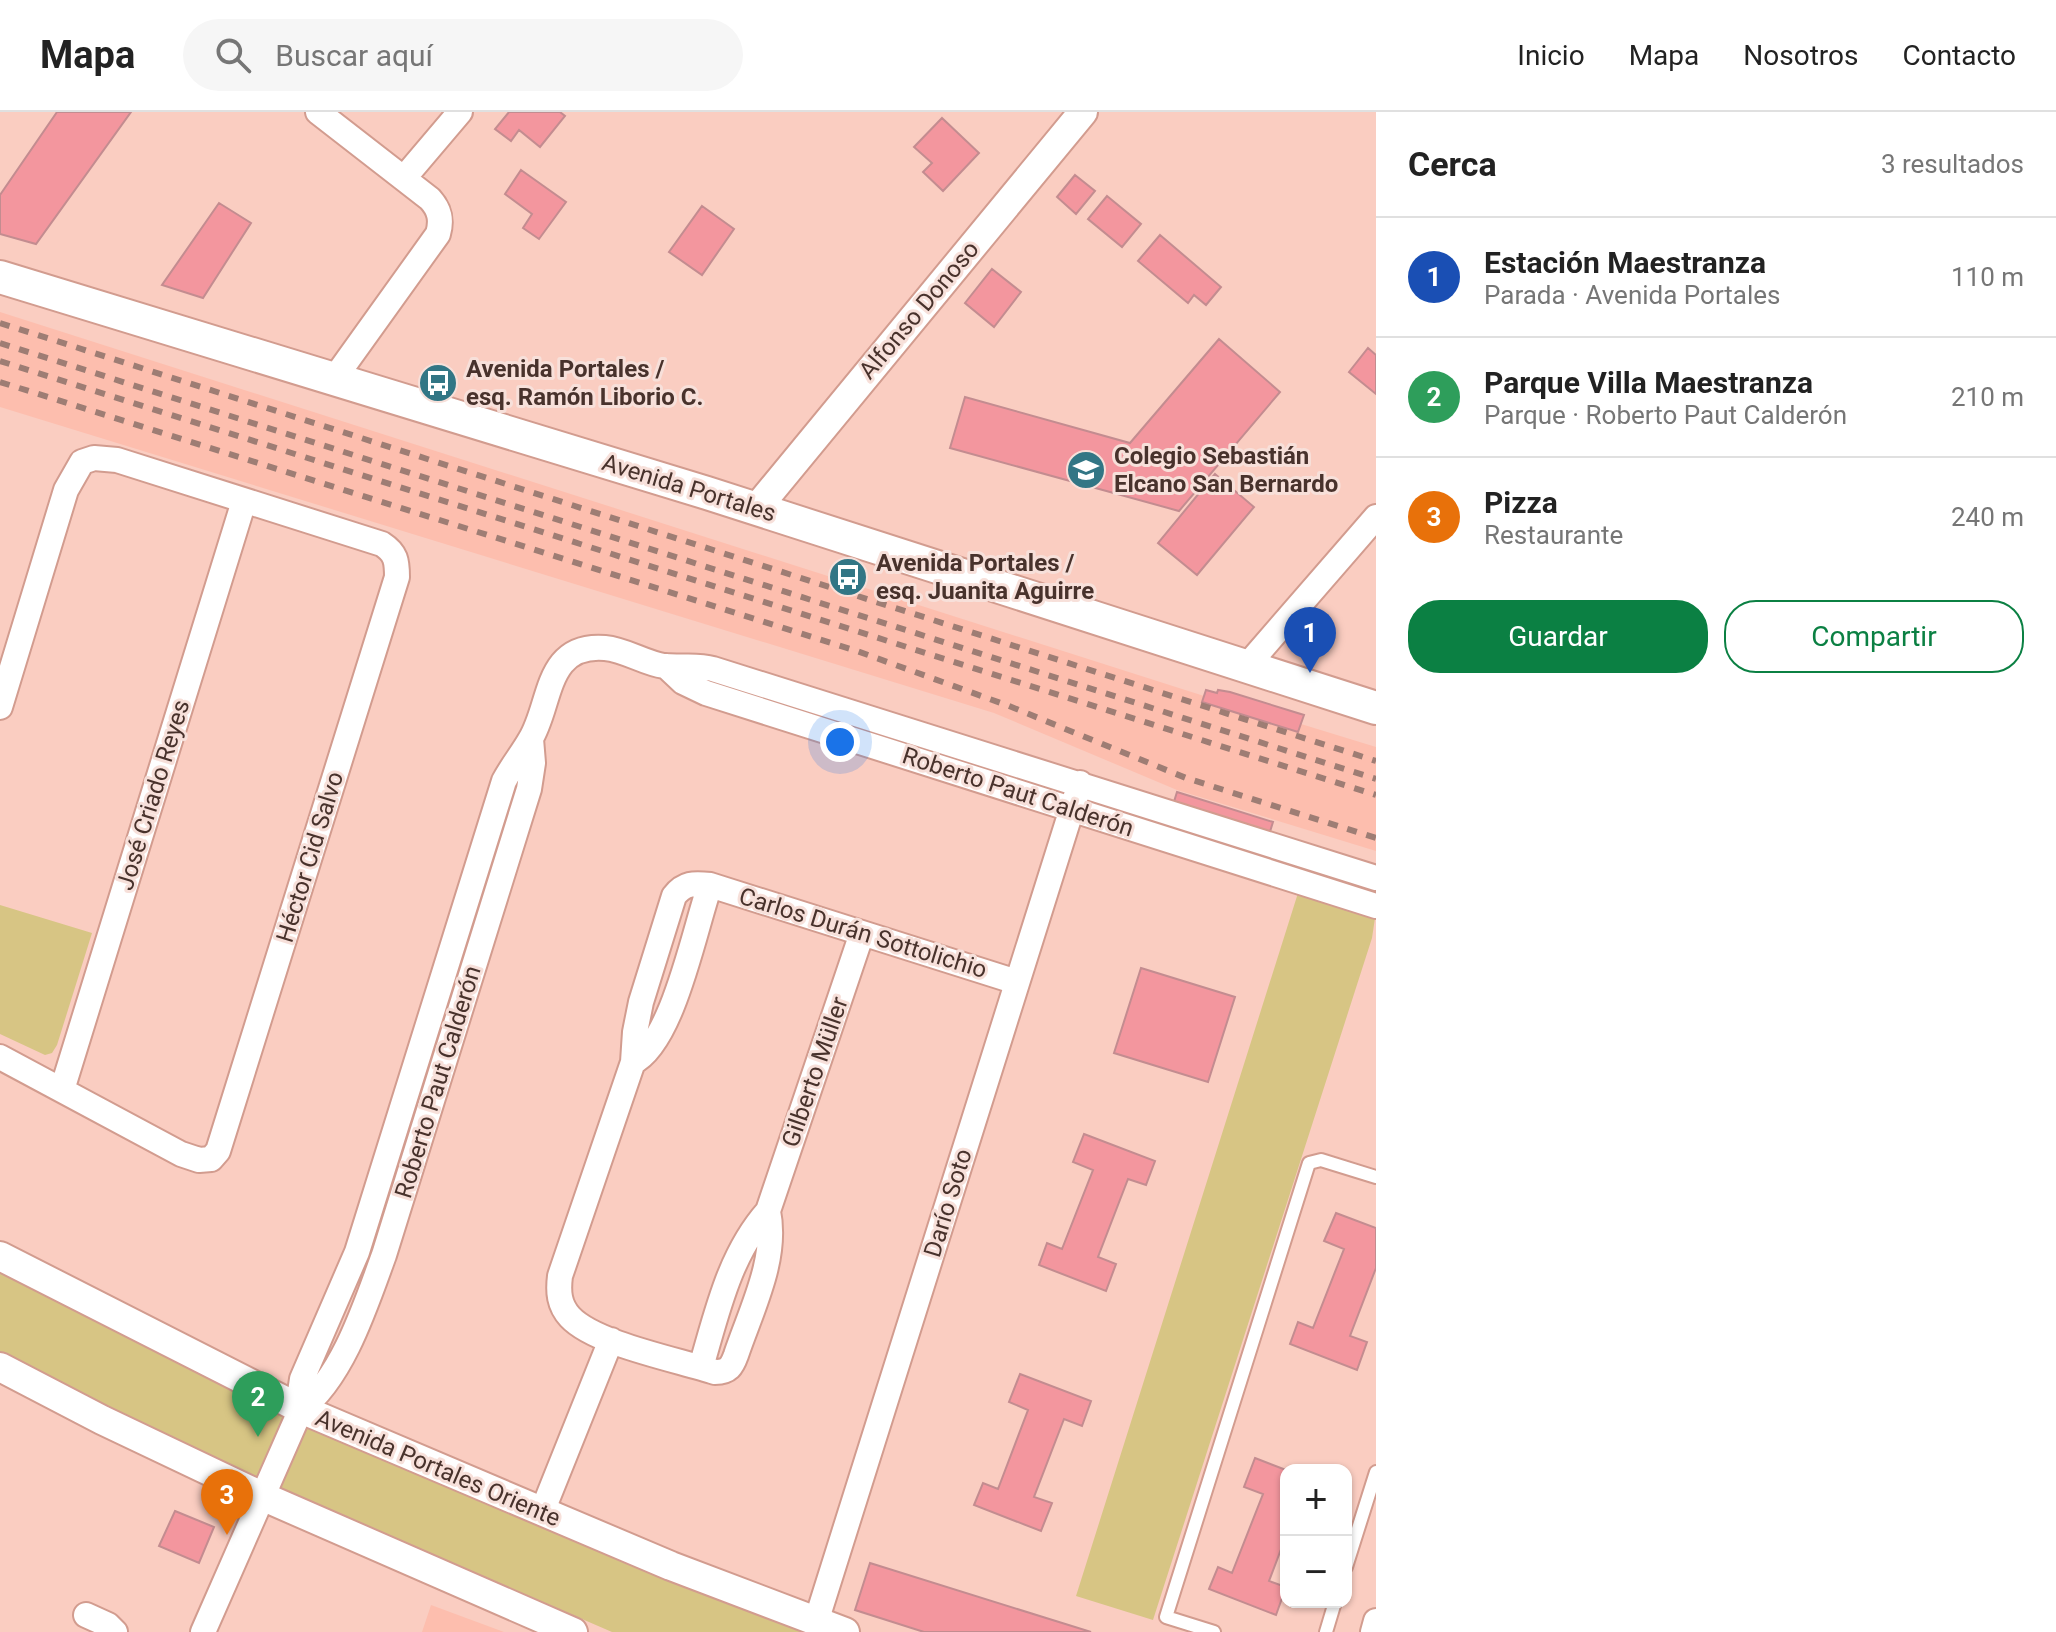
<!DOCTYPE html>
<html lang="es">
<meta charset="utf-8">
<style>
body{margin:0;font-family:Roboto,sans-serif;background:#f6f6f6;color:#222}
.controls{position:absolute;right:24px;bottom:24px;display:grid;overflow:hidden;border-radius:16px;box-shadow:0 2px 6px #0004}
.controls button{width:72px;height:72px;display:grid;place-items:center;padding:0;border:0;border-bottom:2px solid #e0e0e0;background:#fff;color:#222;font:40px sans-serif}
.you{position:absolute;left:840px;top:630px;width:28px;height:28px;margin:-20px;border:6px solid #fff;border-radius:50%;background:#1a73e8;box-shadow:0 0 0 12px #1a73e833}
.badge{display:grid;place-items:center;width:52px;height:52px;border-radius:50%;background:#0b8043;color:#fff;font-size:26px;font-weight:700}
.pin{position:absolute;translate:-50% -66px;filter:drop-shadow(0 2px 4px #0008)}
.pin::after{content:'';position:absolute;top:42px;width:28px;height:24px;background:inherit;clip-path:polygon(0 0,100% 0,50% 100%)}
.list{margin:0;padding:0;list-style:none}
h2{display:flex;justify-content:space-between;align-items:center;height:104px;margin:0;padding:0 32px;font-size:34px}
h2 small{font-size:26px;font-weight:400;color:#767676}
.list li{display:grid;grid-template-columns:52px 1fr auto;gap:24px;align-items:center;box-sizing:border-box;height:120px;padding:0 32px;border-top:2px solid #e0e0e0}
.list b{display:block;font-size:30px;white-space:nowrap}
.list p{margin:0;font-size:26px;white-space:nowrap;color:#767676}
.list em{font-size:26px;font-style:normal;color:#767676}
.actions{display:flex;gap:16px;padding:24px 32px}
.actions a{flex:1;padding:18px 0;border:2px solid #0b8043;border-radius:32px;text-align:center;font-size:28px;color:#0b8043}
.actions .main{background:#0b8043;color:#fff}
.icon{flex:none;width:44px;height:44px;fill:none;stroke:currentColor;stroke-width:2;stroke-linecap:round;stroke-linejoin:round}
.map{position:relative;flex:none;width:1376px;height:1520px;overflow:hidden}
header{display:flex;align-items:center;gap:48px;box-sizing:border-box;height:112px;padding:0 40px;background:#fff;border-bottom:2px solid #e0e0e0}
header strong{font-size:38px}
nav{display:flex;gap:44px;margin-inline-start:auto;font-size:28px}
.search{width:560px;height:72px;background:#f6f6f6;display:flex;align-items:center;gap:20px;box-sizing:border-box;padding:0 28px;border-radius:44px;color:#767676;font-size:30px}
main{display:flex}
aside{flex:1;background:#fff}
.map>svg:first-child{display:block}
.built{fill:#fdbeae}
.green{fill:#d7c584}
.building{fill:#f3969e;stroke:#c38c90;stroke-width:2}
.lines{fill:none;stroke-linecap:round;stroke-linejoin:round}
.service-casing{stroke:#d29c8f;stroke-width:16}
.minor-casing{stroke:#d29c8f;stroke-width:28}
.tertiary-casing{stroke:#d29c8f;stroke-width:32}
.secondary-casing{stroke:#d29c8f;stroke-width:36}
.service{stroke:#fff;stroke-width:12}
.minor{stroke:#fff;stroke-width:24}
.tertiary{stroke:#fff;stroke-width:28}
.secondary{stroke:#fff;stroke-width:32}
.rail{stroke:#9e7d74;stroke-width:6;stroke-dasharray:10 10;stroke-linecap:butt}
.labels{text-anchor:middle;stroke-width:6;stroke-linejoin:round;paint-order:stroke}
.street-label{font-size:24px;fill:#48322c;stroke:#f7e0da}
.poi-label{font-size:24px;font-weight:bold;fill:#48322c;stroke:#f7e0da;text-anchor:start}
</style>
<header>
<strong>Mapa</strong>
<div class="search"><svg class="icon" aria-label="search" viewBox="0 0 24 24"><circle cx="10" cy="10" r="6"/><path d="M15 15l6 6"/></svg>Buscar aquí</div>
<nav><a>Inicio</a><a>Mapa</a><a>Nosotros</a><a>Contacto</a></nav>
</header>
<main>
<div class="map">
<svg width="1376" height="1520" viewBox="0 0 1376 1520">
<rect width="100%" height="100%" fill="#facdc1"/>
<!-- built -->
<path class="built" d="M 0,200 L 1204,584 L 1206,578 L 1216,581 L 1218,578 L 1230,580 L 1304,603 L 1301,612 L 1376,635 L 1376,739 L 1177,678 L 994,601 L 0,295 Z
M 431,1493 L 504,1520 L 422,1520 Z"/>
<!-- green -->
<path class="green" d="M 1298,781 L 1375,806 L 1372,826 L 1153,1508 L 1076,1484 Z
M 0,793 L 92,821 L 57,933 L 52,941 L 45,943 L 0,922 Z
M 0,1156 L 815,1520 L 612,1520 L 254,1365 L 82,1285 L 0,1241 Z"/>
<!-- building -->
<path class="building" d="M 57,0 L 131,0 L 36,132 L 0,122 L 0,83 Z
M 509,0 L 560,0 L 565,4 L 540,35 L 519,18 L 511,29 L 495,17 Z
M 942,6 L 979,41 L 943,79 L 923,60 L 932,51 L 914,35 Z
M 521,58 L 566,90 L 539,127 L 523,116 L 532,102 L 505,82 Z
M 1075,63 L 1095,79 L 1076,102 L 1057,85 Z
M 1107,84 L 1141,112 L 1122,135 L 1088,107 Z
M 219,91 L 251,111 L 203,186 L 162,173 Z
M 702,94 L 734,117 L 702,163 L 669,140 Z
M 1160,123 L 1221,175 L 1206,193 L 1194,183 L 1188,191 L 1138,149 Z
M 992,157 L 1021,180 L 994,215 L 965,191 Z
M 1219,227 L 1280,280 L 1179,399 L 950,336 L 965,285 L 1130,331 Z
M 1368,236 L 1376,243 L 1376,282 L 1349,260 Z
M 1215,362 L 1254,395 L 1197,463 L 1158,431 Z
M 1206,578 L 1217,581 L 1218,578 L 1230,580 L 1304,603 L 1298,620 L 1202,590 Z
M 1177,680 L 1273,710 L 1268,726 L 1172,696 Z
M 1141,856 L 1235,885 L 1208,970 L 1114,941 Z
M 1084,1022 L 1155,1049 L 1146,1073 L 1128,1067 L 1098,1145 L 1116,1152 L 1106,1179 L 1039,1153 L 1047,1131 L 1062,1137 L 1093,1058 L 1073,1050 Z
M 1336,1101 L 1376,1116 L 1376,1156 L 1350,1224 L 1367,1230 L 1357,1258 L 1290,1232 L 1298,1210 L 1313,1216 L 1344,1137 L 1324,1129 Z
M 1020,1262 L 1091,1289 L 1082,1314 L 1064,1307 L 1034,1385 L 1052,1391 L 1041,1419 L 974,1393 L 983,1371 L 998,1377 L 1028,1298 L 1009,1290 Z
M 1255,1346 L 1286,1358 L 1286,1424 L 1269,1469 L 1286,1475 L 1276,1503 L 1209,1477 L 1218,1455 L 1232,1461 L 1263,1382 L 1244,1375 Z
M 175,1399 L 214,1415 L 199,1451 L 159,1434 Z
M 870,1451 L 1091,1520 L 924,1520 L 855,1498 Z"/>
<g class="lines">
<!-- service casing -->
<g class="service-casing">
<path id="service" d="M 1346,1455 L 1376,1360
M 1214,1520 L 1166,1505 L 1309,1051 L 1321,1048 L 1376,1065
M 1326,1520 L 1335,1490"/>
</g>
<!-- minor casing -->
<g class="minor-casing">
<path id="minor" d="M 318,0 L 430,87 C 440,98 442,108 438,122 L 334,267
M 404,66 L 460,0
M 666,554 L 683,570 L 706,581 L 1376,794
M 1245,556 L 1376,405
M 0,595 L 66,378 L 82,350 L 94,346 L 117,348 L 382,432 C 396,441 397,449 397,465 L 218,1039 L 211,1047 L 199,1048 L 181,1042 L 0,945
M 633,950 C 673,931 695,815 710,773
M 62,978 L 244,389
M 768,1099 C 778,1147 751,1198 736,1243 C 732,1254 729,1260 715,1260 C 679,1248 595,1232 570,1205 C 559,1193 558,1180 560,1164 L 633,950 L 635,920 L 641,890 L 674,784 C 684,771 694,771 710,773 L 1017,870
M 701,1255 C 717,1201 729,1143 768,1099 L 862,821
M 301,1297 L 299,1287 L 302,1267 L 357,1140 L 504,669 C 512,654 522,642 530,628 C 552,593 544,531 605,536 C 626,538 644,551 664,554 C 681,556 695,552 713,557 L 1376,766
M 542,1400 L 611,1228
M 86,1503 L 108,1513 L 115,1520
M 816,1510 L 1080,671
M 203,1520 L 301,1297 C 343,1265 366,1192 384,1143 L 529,677 L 533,651 L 531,627
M 1373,1520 L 1376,1509"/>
</g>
<!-- tertiary casing -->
<g class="tertiary-casing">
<path id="tertiary" d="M 756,397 L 1083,0
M 0,1144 L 301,1297 L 671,1454 L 845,1520
M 0,1255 L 102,1308 L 264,1385 L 573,1520"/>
</g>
<!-- secondary casing -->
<g class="secondary-casing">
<path id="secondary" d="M 0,165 L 707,381 L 1376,596"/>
</g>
<!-- service -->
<use href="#service" class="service"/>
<!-- minor -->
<use href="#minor" class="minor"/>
<!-- tertiary -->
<use href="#tertiary" class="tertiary"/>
<!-- secondary -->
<use href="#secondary" class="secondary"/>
<!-- rail -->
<path class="rail" d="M 0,211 L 1376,649
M 0,231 L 1376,667
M 0,249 L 1376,683
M 0,270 L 857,539 L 1009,594 L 1186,666 L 1376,726"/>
</g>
<!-- icons -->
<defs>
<g id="bus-disc" transform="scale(2)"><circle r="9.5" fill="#327685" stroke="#f7e0da"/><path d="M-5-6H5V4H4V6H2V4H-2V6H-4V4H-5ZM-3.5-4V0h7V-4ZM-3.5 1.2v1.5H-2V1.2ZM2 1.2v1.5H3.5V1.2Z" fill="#fff"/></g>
<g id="school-disc" transform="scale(2)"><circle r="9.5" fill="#327685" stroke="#f7e0da"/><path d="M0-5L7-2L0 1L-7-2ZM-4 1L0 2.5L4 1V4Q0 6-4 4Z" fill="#fff"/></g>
</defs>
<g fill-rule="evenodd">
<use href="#bus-disc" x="438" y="271"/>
<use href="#school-disc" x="1086" y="358"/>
<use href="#bus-disc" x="848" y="465"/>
</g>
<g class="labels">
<!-- street labels -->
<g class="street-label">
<text transform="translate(919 198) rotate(-50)" y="8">Alfonso Donoso</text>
<text transform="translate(689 376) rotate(17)" y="8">Avenida Portales</text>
<text transform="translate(1018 680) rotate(18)" y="8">Roberto Paut Calderón</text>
<text transform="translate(153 683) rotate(-73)" y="8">José Criado Reyes</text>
<text transform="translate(310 745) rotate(-73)" y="8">Héctor Cid Salvo</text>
<text transform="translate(863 821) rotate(17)" y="8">Carlos Durán Sottolichio</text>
<text transform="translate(815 960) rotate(-71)" y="8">Gilberto Müller</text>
<text transform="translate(438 970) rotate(-73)" y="8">Roberto Paut Calderón</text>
<text transform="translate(948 1091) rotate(-73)" y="8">Darío Soto</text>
<text transform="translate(438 1356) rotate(23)" y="8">Avenida Portales Oriente</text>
</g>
<!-- poi labels -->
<g class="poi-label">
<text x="466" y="265">Avenida Portales /<tspan x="466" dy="28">esq. Ramón Liborio C.</tspan></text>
<text x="1114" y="352">Colegio Sebastián<tspan x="1114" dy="28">Elcano San Bernardo</tspan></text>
<text x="876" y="459">Avenida Portales /<tspan x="876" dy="28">esq. Juanita Aguirre</tspan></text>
</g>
</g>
</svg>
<div class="controls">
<button>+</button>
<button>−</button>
</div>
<div class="you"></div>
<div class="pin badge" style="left:1310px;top:561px;background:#1a4fb4">1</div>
<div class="pin badge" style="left:258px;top:1325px;background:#2e9e5b">2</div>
<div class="pin badge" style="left:227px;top:1423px;background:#e8710a">3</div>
</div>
<aside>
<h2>Cerca<small>3 resultados</small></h2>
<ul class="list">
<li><span class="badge" style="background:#1a4fb4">1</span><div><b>Estación Maestranza</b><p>Parada · Avenida Portales</p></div><em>110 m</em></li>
<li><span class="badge" style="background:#2e9e5b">2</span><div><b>Parque Villa Maestranza</b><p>Parque · Roberto Paut Calderón</p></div><em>210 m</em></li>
<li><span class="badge" style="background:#e8710a">3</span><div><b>Pizza</b><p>Restaurante</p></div><em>240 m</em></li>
</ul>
<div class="actions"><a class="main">Guardar</a><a>Compartir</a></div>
</aside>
</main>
